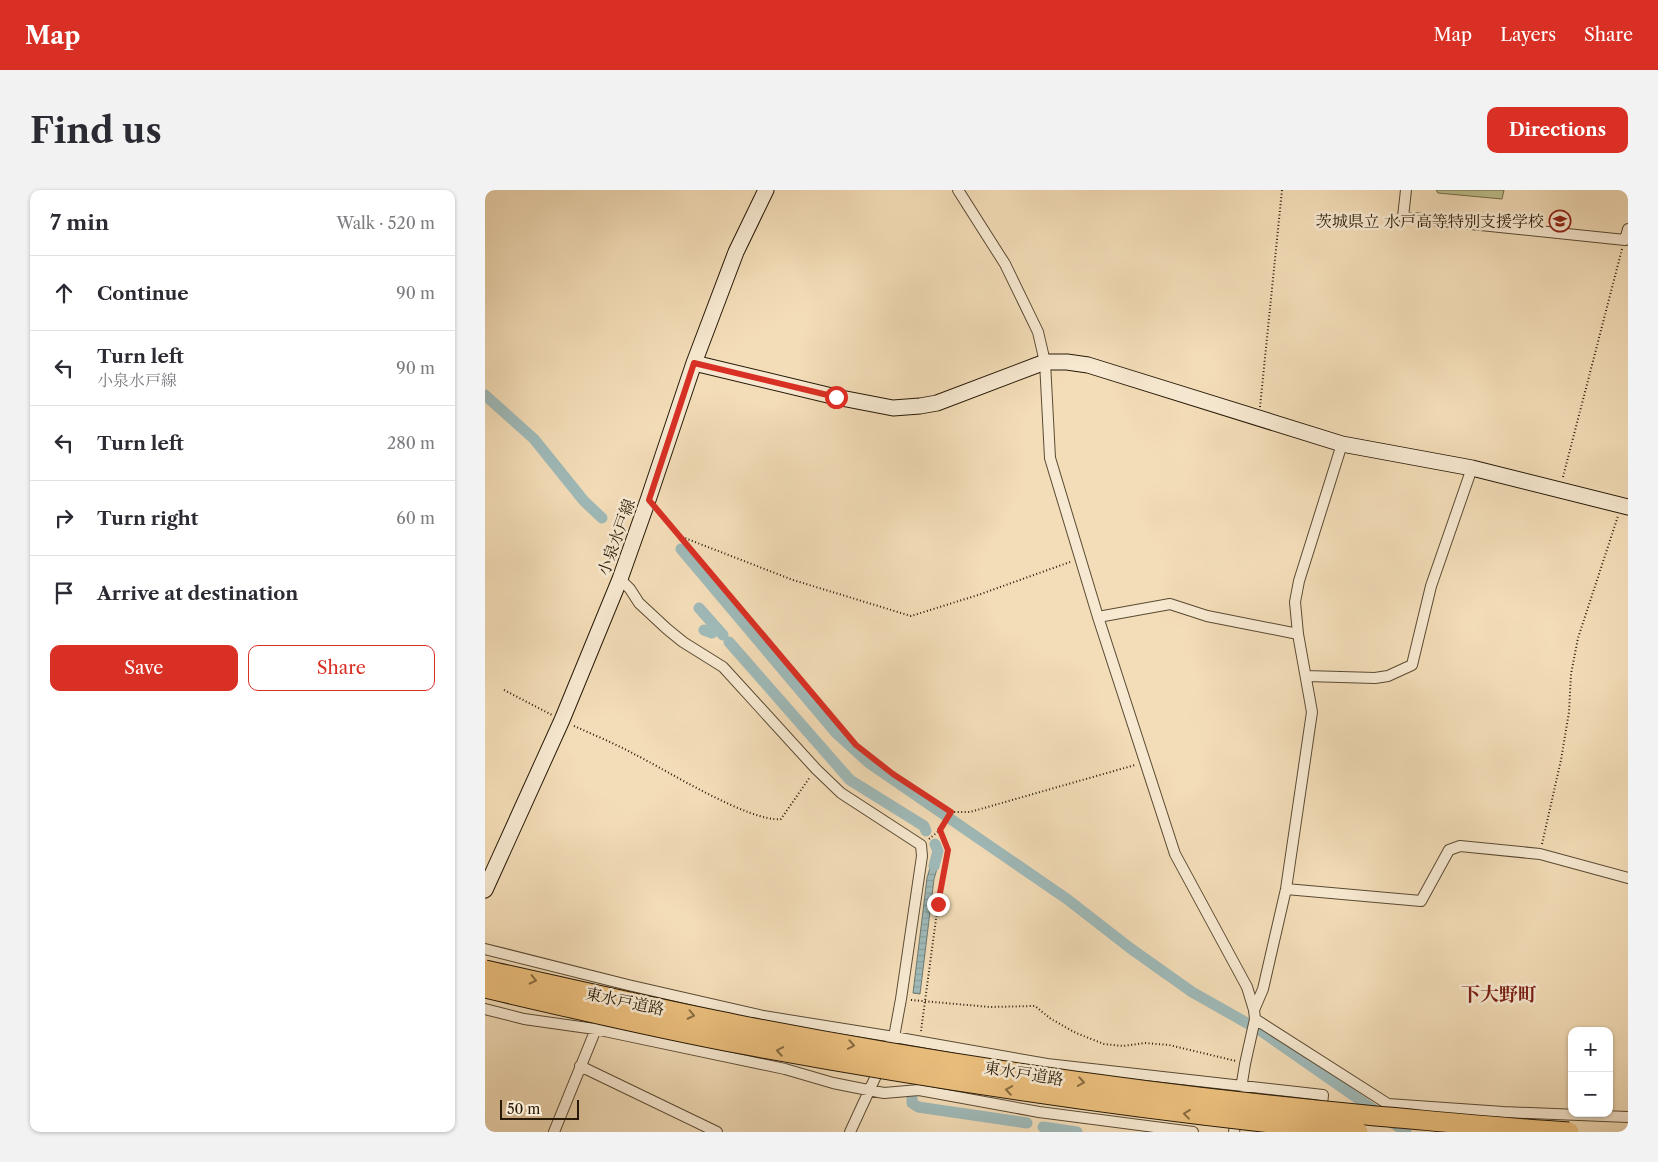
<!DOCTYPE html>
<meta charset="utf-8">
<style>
body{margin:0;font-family:"Libre Caslon Text","Noto Serif JP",serif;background:#f2f2f3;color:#2b2b33}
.controls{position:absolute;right:15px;bottom:15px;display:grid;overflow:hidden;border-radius:10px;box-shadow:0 1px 4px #0004}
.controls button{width:45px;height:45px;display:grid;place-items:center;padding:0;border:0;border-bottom:1px solid #e1e1e2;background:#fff;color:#2b2b33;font:25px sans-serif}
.scale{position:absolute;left:15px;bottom:12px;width:79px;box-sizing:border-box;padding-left:5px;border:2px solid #271906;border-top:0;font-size:14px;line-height:18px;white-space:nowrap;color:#271906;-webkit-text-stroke:4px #f7e9d1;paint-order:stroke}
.stop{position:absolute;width:15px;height:15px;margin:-11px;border:4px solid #d93025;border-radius:50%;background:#fff}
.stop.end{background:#d93025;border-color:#fff;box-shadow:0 1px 5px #0008}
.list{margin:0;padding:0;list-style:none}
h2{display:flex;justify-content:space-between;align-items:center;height:65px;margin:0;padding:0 20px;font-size:21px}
h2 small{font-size:16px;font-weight:400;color:#7c7c81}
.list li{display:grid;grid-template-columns:32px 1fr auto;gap:15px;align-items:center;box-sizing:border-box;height:75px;padding:0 20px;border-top:1px solid #e1e1e2}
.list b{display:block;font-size:19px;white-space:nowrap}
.list p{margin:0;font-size:16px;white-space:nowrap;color:#7c7c81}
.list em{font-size:16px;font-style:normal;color:#7c7c81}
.actions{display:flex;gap:10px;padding:15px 20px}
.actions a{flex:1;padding:11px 0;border:1px solid #d93025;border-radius:10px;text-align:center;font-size:18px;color:#d93025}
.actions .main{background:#d93025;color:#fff}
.icon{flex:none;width:28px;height:28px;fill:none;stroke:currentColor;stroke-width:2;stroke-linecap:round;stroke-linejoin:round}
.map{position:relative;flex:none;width:1143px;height:942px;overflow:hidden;border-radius:10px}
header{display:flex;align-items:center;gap:30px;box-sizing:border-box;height:70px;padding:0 25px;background:#d93025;color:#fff}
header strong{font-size:24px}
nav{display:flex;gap:28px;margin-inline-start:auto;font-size:18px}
.intro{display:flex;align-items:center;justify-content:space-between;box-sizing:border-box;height:120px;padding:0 30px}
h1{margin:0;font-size:35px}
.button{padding:12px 22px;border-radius:10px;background:#d93025;color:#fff;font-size:18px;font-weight:700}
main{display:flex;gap:30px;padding:0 30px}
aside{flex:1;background:#fff;border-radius:10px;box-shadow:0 1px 4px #0004}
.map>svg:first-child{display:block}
.green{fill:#bdc08d;stroke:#726c4a}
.water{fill:url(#water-rules);stroke:#6f7a71}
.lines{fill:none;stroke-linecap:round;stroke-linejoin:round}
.canal{stroke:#9fbab9;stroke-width:11}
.street-casing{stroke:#5a4a32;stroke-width:12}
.secondary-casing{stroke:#271906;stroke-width:17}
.path{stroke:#271906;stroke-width:2;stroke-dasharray:1 2.5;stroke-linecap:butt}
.street{stroke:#f7e9d1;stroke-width:10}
.secondary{stroke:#f7e9d1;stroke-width:15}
.highway-bridge-casing{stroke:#271906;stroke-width:21;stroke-linecap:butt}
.highway-bridge{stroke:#eabe7c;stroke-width:19}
.oneway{stroke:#886c41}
.route{stroke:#d93025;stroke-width:6}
.labels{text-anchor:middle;stroke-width:5;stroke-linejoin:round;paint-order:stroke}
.poi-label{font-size:16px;fill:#271906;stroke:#f7e9d1;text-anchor:end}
.street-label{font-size:16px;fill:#271906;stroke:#f7e9d1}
.quarter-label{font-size:19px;font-weight:bold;fill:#7a1f14;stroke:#f7e9d1}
</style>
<header>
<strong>Map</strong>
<nav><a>Map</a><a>Layers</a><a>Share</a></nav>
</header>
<div class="intro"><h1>Find us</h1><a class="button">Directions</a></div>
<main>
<aside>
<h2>7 min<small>Walk · 520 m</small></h2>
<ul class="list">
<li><svg class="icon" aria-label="ahead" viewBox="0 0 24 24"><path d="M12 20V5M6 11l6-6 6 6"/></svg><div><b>Continue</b></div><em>90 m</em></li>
<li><svg class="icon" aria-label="left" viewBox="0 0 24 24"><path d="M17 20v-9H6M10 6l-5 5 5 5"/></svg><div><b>Turn left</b><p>小泉水戸線</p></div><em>90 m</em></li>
<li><svg class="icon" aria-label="left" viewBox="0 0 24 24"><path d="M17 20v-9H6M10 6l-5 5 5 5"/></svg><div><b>Turn left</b></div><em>280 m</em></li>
<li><svg class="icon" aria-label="right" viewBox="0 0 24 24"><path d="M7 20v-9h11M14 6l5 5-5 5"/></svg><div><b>Turn right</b></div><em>60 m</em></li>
<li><svg class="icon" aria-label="arrive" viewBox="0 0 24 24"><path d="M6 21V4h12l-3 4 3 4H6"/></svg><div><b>Arrive at destination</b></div></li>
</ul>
<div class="actions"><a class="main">Save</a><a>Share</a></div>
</aside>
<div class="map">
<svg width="1143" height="942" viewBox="0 0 1143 942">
<defs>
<pattern id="water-rules" width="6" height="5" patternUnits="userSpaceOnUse" patternTransform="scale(1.25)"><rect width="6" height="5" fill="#9fbab9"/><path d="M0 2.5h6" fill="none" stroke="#899f9e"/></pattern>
</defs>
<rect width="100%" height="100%" fill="#f3ddb8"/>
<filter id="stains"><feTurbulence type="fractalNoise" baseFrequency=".004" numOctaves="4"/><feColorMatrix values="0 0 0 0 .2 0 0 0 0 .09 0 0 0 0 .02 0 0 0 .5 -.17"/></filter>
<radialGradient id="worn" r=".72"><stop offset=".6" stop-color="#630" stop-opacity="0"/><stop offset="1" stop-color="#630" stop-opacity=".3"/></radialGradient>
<!-- green -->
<path class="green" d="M 951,0 L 1019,0 L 1017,9 L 953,3 Z"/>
<!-- water -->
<path class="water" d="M 450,661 L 457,662 L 449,689 L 435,804 L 428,803 L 442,688 Z"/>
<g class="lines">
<!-- canal -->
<path class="canal" d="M 0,205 L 49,249 L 99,311 L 117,328
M 196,359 L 351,543 L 384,573 L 582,709 L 645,758 L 707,802 L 776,841 L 921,942
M 214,418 L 238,445
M 219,440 L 227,443 L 233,439
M 244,452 L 365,590 L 439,636 L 441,641
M 449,676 L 453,661 L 450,654
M 427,907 L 427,913 L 433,917 L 542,933
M 558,937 L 592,942"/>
<!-- street casing -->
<g class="street-casing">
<path id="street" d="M 473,0 L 520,74 L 553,142 L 560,172 L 565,268 L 613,427 L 690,664 L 762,797 L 769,820 L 770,829 L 760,874 L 749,942
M 921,0 L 918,27 L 1140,50 L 1143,39
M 135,389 L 145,399 L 154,413 L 182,439 L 198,452 L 238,477 L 331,579 L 356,603 L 436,655 L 437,666 L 416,809 L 409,847 L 406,853
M 613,427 L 685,414 L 722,426 L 813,444
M 821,486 L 890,488 L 903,486 L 927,475 L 946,396 L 987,278
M 801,699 L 936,711 L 964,660 L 975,656 L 1055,664 L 1143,688
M 0,759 L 143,795 L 278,826 L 409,847 L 562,874 L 838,905 L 836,924
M 0,819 L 39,829 L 110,839 L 300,879 L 348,893 L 383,900 L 399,903 L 434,900 L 554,922 L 708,942
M 769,820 L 778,799 L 801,699 L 827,522 L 813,444 L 810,412 L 814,391 L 857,254
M 770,829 L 903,914 L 1018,922 L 1143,927
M 95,876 L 232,942
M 69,942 L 113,834
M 365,942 L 396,875"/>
</g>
<!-- secondary casing -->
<g class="secondary-casing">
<path id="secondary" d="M 209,173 L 351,207 L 408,218 L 435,216 L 452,213 L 560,172 L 582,172 L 603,175 L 857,254 L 987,278 L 1143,317
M 0,700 L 77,530 L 135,389 L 163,310 L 209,173 L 251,62 L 281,0"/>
</g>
<!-- path -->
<path class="path" d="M 775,217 L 797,0
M 1078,287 L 1137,59
M 173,321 L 371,555 L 408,583 L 466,622
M 197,347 L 308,390 L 426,426 L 493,405 L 585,372
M 19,500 L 67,525
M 89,536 C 109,545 131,554 151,565 C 181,580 266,633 296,629 L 325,587
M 444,649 L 455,640 L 466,622 L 485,622 L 650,575
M 1057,654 L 1076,570 L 1084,522 L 1086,484 L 1093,448 L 1133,326
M 426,810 L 505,817 L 550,816 L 566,829 L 591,843 L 619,854 L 638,856 L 660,853 L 684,855 L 751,871
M 436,841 L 453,714 L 463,660 L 455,640"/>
<!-- street -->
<use href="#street" class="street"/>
<!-- secondary -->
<use href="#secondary" class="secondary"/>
<!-- highway-bridge casing -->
<g class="highway-bridge-casing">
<path id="highway-bridge" d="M 0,780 C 86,799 172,819 259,836 C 464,876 672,905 881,925 C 949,931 1016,938 1084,942
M 0,798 C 85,818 170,838 256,854 C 461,892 666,922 873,942"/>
</g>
<!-- highway-bridge -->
<use href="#highway-bridge" class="highway-bridge"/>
</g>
<!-- one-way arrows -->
<defs><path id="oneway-chevron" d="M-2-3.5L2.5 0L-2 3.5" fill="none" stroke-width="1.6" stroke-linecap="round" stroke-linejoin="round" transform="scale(1.25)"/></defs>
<g class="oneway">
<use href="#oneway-chevron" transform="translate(48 790) rotate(13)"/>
<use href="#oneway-chevron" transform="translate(206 825) rotate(12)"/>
<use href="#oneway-chevron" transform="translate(366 855) rotate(10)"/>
<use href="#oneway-chevron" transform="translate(295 861) rotate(-170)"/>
<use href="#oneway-chevron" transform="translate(596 892) rotate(9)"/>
<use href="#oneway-chevron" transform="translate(524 900) rotate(-171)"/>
<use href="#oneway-chevron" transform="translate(702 924) rotate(-173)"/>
</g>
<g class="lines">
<!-- route -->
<path class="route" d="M 351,207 L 209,173 L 164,310 L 371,555 L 408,584 L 466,622 L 455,640 L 463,660 L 453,714"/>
</g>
<!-- icons -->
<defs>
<g id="school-ring" transform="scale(1.125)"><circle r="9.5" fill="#f7e9d1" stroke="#8f2418" stroke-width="1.5"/><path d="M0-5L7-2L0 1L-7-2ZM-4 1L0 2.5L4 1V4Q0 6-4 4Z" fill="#8f2418"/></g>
</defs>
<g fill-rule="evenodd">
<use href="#school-ring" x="1075" y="31"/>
</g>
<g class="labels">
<!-- poi labels -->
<g class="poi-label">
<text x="1059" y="37">茨城県立 水戸高等特別支援学校</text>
</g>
<!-- street labels -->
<g class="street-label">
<text transform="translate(131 347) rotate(-70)" y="6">小泉水戸線</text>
<text transform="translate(140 811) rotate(12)" y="6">東水戸道路</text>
<text transform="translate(539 883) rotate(9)" y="6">東水戸道路</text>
</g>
<!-- quarter labels -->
<g class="quarter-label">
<text x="1014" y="811">下大野町</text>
</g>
</g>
<rect width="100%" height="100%" filter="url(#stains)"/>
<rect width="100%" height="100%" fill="url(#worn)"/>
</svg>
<div class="controls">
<button>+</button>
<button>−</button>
</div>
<div class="scale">50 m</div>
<div class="stop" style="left:351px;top:207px"></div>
<div class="stop end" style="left:453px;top:714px"></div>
</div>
</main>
